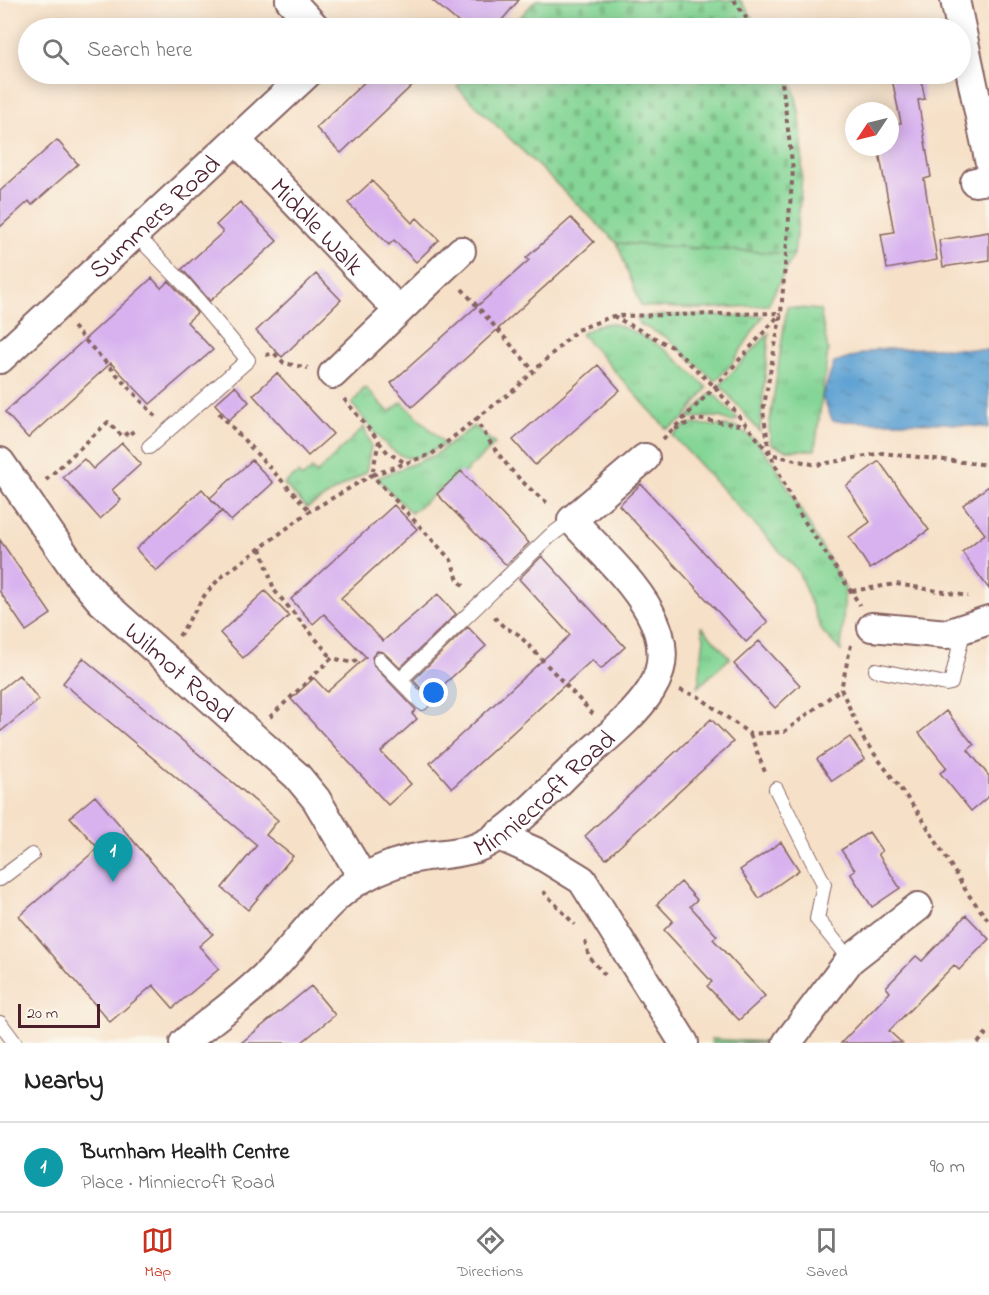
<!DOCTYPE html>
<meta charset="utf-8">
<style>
body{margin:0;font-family:"Indie Flower",sans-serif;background:#f6f6f6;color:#222}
.compass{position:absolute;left:845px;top:102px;width:54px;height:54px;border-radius:50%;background:#fff;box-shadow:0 3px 15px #0003;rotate:235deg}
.scale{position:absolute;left:18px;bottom:15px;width:82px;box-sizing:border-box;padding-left:6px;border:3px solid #4a1f2b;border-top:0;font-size:16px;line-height:21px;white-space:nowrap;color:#4a1f2b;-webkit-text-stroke:4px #fbf7ec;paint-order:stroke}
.you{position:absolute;left:434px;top:693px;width:21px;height:21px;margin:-15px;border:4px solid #fff;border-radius:50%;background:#1a73e8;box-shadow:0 0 0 9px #1a73e833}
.badge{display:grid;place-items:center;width:39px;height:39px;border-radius:50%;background:#c8321e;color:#fff;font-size:20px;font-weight:700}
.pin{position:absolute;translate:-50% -50px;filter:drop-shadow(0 2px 3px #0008)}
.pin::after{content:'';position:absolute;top:32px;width:21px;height:18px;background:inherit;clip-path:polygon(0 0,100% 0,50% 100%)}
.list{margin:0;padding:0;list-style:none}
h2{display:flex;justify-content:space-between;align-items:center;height:78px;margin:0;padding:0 24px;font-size:26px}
h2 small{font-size:20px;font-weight:400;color:#767676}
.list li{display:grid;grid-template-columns:39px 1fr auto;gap:18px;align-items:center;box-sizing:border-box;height:90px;padding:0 24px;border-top:2px solid #e0e0e0}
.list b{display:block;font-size:22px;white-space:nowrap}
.list p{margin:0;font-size:20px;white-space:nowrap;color:#767676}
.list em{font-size:20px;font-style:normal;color:#767676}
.icon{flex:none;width:33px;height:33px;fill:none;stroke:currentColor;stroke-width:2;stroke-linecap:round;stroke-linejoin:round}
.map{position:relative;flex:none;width:989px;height:1043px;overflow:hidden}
.search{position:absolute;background:#fff;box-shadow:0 3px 15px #0003;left:18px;right:18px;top:18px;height:66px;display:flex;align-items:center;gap:15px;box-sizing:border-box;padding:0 21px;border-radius:33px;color:#767676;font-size:22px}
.sheet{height:168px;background:#fff}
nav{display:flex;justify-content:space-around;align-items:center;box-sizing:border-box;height:84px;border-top:2px solid #e0e0e0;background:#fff;font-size:16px;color:#767676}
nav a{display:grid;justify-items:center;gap:3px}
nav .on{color:#c8321e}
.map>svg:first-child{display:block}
.grass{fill:url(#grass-tufts);stroke:#687a60;stroke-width:1.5}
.cemetery{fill:url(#cemetery-stones);stroke:#687a60;stroke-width:1.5}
.water{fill:url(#water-ripples);stroke:#54607f;stroke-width:1.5}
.building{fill:#d8b2ef}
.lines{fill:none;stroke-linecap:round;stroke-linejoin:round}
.service-casing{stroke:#866362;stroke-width:16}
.minor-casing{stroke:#866362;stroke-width:32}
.path{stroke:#866362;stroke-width:4;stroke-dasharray:4.5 4.5;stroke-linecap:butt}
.service{stroke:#fff;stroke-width:14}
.minor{stroke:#fff;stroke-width:28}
.labels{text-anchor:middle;stroke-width:5;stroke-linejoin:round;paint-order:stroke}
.street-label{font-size:26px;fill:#4a1f2b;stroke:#fbf7ec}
</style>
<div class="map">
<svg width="989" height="1043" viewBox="0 0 989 1043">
<defs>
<pattern id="grass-tufts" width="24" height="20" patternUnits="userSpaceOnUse" patternTransform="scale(1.5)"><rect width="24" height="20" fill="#85d696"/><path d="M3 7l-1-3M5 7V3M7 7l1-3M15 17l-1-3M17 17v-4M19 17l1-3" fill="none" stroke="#74b781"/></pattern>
<pattern id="cemetery-stones" width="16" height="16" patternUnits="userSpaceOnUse" patternTransform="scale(1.5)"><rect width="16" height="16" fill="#85d696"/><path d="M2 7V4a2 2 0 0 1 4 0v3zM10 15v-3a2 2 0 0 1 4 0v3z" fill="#74b781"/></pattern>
<pattern id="water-ripples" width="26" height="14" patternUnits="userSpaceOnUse" patternTransform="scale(1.5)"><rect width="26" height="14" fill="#5ea2d3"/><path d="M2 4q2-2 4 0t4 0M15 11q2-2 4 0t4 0" fill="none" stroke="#5083ab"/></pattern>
</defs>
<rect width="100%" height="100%" fill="#fbf7ec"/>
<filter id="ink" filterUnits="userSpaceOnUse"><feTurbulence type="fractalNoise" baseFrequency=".0167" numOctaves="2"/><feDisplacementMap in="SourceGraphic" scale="12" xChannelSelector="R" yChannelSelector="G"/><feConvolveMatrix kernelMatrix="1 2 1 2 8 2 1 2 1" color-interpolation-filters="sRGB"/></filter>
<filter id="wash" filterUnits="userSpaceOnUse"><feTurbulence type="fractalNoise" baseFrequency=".008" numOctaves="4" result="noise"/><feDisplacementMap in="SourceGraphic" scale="24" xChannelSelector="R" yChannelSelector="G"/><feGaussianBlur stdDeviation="1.35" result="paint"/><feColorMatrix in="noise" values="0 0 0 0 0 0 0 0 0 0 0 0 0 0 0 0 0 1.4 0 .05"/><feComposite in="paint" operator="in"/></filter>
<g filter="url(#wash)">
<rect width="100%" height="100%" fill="#f6e0c7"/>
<!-- grass -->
<path class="grass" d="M 617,243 L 794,254 L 768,305 L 701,309 L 641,306 Z
M 787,307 L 820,310 L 828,350 L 815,450 L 786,450 L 771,444 L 769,428 Z
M 666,315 L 763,316 L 731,365 L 715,381 L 666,337 L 639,324 L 637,318 Z
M 611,323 C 656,338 674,355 707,388 L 683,420 L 667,429 L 581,334 L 597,325 Z
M 769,333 L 760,431 L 760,432 L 720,385 Z
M 365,387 L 389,412 L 402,402 L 445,444 C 435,449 422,458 410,458 C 389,457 365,419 352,404 Z
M 712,392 L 738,419 L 732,422 L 720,417 L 688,418 Z
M 688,424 L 737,427 L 755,440 L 774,463 L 845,588 L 841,651 L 822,631 L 798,571 L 672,435 Z
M 474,426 L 495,444 L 444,492 L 441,489 L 411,513 L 377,478 L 435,455 Z
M 364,427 L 371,446 L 366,472 L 307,508 L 284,484 L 298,473 L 302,478 L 312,469 L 316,474 Z
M 701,626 L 730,658 L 698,687 L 704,638 Z
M 711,1039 L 765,1042 L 765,1043 L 712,1043 Z"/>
<!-- cemetery -->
<path class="cemetery" d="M 536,0 L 740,0 L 760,28 L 510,28 Z
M 469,74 L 788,74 C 811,126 801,199 794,254 L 617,243 L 457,87 Z"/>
<!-- water -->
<path class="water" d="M 939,348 L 989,350 L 989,428 L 945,423 L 833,421 L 822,397 L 834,363 L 878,349 Z"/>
<g id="blocks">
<!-- building -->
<path class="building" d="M 432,0 L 519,0 L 495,28 L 465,28 Z
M 373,74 L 424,74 L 341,153 L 316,128 Z
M 891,74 L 920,74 L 925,99 L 918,100 L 931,177 L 924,179 L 937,260 L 887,269 L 881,234 L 894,232 L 878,147 L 890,147 L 890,125 L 901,123 Z
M 57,140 L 78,164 L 32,205 L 29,201 L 0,227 L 0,191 Z
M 372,181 L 412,223 L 417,218 L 439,240 L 416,262 L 394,240 L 389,245 L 348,203 Z
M 240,202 L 277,241 L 210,301 L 182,269 L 223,232 L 216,225 Z
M 571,218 L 594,242 L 412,407 L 391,383 L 529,260 L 526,258 Z
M 989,232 L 989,260 L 943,267 L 939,240 Z
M 316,274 L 341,300 L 282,357 L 256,331 Z
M 152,278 L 161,288 L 169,281 L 178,291 L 197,313 L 187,322 L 213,350 L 150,404 L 111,363 L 28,438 L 5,412 Z
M 598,365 L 620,390 L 535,465 L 513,440 Z
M 277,373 L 333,434 L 308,456 L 253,395 Z
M 235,386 L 249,402 L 229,420 L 215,404 Z
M 122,443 L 141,464 L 112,490 L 121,500 L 100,519 L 63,477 L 84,459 L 93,469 Z
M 252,460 L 273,483 L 231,521 L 210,498 Z
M 879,461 L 929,530 L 870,569 L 849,537 L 870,522 L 846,486 Z
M 461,471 L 529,543 L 506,565 L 437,494 Z
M 641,484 L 768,622 L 746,642 L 619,505 Z
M 989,486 L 989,589 L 962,552 L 985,534 L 963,505 Z
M 202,489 L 222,511 L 156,571 L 136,549 Z
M 394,505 L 417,529 L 341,598 L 383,641 L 438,594 L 456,614 L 400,668 L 383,652 L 377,651 L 372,657 L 374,666 L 416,710 L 412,714 L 417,719 L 381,752 L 411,784 L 388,805 L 291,699 L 314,678 L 327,692 L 366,657 L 324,614 L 313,624 L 291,599 Z
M 0,540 L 51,614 L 26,631 L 0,592 Z
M 542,556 L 625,647 L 601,669 L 592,660 L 452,788 L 430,763 L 570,635 L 519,579 Z
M 265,591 L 289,616 L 243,658 L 220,633 Z
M 468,627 L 486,646 L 429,698 L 413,680 Z
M 759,641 L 800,685 L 775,708 L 734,664 Z
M 83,658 L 278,820 L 266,835 L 293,856 L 248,910 L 222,888 L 257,845 L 63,683 Z
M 19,675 L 39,700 L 0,732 L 0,690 Z
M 946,711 L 974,745 L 968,750 L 989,776 L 989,796 L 971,811 L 940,773 L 947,768 L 919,733 Z
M 711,719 L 733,742 L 606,859 L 585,836 Z
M 850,737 L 865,759 L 832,781 L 817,759 Z
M 95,796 L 213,934 L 199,946 L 219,969 L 173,1008 L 153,985 L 110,1022 L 19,916 L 98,848 L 70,817 Z
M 869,832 L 882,851 L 878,854 L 900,888 L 872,907 L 850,873 L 855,870 L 841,850 Z
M 781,842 L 799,870 L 759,898 L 740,870 Z
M 681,882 L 697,900 L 690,906 L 717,936 L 713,939 L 765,996 L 739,1020 L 707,986 L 712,982 L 664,930 L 673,921 L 657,904 Z
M 966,915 L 989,939 L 959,970 L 954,965 L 889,1031 L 902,1043 L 841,1043 L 890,992 L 886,987 L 916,956 L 922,961 Z
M 311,986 L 335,1015 L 301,1043 L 241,1043 Z"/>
</g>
</g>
<g filter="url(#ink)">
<use href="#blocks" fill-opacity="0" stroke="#866362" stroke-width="1.5"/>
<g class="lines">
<!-- service casing -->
<g class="service-casing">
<path id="service" d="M 134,233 L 185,285 L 248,360 L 149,447
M 380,660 L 422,703
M 876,670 L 946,684 L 951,683 L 964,628
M 400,680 L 550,536 L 572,520
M 776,789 L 824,884 L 817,919 L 850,960
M 0,879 L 32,855
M 0,1023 L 15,1043"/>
</g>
<!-- minor casing -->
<g class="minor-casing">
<g id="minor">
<path d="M 290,0 L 316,28"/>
<path d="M 955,0 L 989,159"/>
<path id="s1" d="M 237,141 L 398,310"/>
<path d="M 975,182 L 989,180"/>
<path id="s2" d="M 0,359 L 307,74"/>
<path d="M 333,374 L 461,251"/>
<path id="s3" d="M 0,462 L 78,574 L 101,601 L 297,776 L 316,799 L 363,878"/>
<path d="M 872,627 L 947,634 L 989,620"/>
<path d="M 497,835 L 538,853 L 582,880 L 684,1043"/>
<path id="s4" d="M 184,1043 C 213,1018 248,995 274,967 C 304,936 325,899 363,878 C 383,867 405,859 427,856 C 443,854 461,853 476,848 C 508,836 552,788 577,764 C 602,741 633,718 651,690 C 691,627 610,563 572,520 L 645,458"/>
<path d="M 787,1043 L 850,960 L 918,907"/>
</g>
</g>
<!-- path -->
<path class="path" d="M 734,0 L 753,28
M 781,74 L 793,170 L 781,313 L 763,411 L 770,454 L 797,510 L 860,605
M 462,289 L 533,370
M 613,316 L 672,347 L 715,387 L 770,454 L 816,465 L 882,453 L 989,465
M 73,327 L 156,417
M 266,355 L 274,353 L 284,363 L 308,368
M 344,399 L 379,441 L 372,475 L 432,454 L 476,419 C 495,453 517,481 549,504
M 219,413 L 310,511
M 476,419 L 515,389 L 577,330 L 613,316 L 781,313
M 675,429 L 697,419 L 746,426
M 663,439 L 715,387 L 781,313
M 379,442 L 388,453 L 406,463
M 46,480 L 108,422 L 123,437 L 130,430 L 133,434
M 261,548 L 274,590 L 332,658
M 852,591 L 896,584 L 968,596
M 494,617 L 504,627 L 518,634 L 593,714
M 179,636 L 206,593 L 220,578 L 310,511 L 372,475 L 451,560 L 458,580 L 466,588
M 851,645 L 841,689 L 864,740 L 920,815 L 968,894 L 989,921
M 680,690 L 699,697 L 750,734 L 784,732 L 841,689
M 270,717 L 332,658 L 353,663 L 359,658
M 750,734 L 765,772
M 543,891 L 575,925
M 585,941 L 589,957 L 607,977
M 978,1043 L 989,1030"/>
<!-- service -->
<use href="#service" class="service"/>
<!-- minor -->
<use href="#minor" class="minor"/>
</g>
</g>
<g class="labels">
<!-- street labels -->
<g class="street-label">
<text dy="9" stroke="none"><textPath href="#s2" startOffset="210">Summers Road</textPath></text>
<text dy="9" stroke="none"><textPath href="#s1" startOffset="117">Middle Walk</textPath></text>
<text dy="9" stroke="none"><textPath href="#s3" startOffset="278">Wilmot Road</textPath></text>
<text dy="9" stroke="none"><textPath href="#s4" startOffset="450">Minniecroft Road</textPath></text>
</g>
</g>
</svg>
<svg class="compass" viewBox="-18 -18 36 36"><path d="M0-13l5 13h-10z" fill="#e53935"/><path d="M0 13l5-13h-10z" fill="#767676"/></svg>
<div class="scale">20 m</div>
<div class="you"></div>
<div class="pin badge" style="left:113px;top:882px;background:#0f9aa8">1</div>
<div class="search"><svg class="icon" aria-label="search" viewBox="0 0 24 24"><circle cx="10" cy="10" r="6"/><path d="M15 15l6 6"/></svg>Search here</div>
</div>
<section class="sheet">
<h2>Nearby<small></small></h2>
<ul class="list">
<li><span class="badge" style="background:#0f9aa8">1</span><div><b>Burnham Health Centre</b><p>Place · Minniecroft Road</p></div><em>90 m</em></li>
</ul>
</section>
<nav>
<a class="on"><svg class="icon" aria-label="map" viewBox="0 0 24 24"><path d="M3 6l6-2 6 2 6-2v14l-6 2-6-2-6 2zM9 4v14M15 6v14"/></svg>Map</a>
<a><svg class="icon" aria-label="directions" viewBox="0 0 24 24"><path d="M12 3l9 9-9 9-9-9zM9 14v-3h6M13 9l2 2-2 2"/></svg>Directions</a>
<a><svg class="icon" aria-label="saved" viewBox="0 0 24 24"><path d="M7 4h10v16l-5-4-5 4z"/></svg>Saved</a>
</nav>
